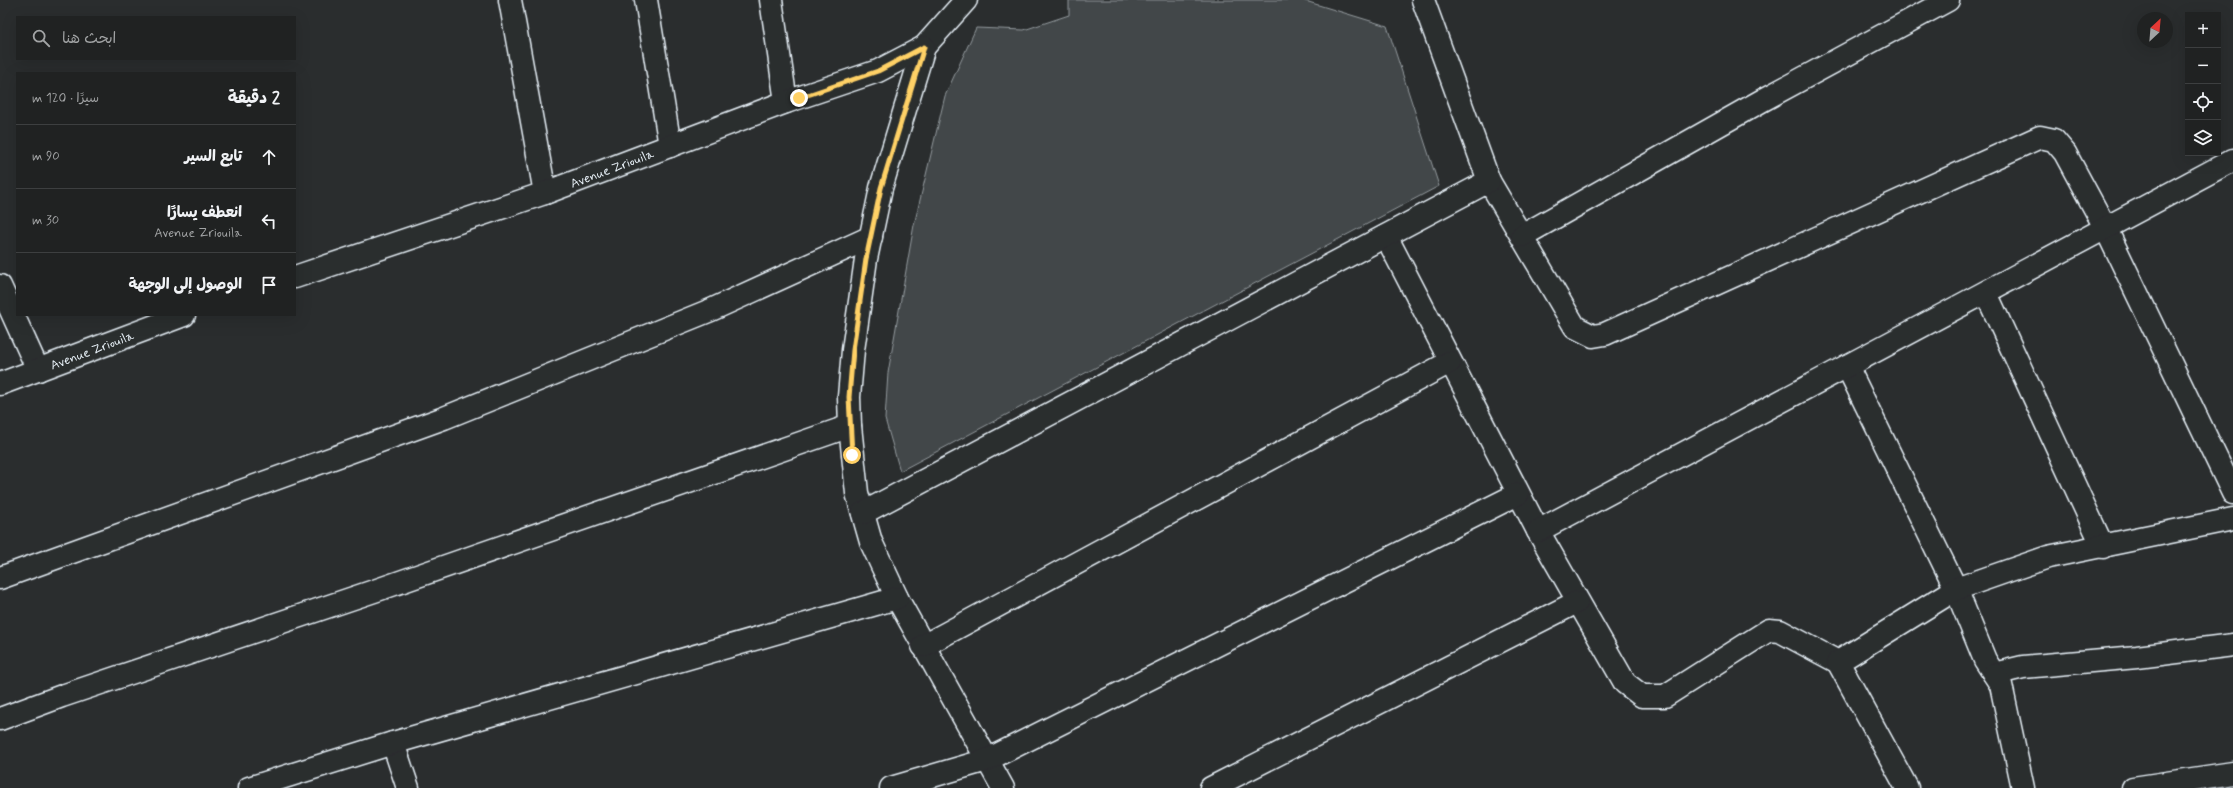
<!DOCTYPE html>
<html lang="ar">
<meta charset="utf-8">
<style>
body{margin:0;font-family:Mynerve,"Playpen Sans Arabic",sans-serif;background:#2d2f2f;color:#f1f3f6;direction:rtl}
.controls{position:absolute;right:12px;top:12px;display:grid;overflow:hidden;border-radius:0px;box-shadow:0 4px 16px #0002}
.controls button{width:36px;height:36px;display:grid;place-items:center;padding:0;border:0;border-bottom:1px solid #3d3f40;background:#202222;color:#f1f3f6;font:20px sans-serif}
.compass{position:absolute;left:2137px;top:12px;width:36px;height:36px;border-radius:50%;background:#202222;box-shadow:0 4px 16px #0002;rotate:26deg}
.stop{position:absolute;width:12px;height:12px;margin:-9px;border:3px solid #ffd166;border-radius:50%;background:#fff}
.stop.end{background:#ffd166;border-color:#fff;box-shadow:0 1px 4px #0008}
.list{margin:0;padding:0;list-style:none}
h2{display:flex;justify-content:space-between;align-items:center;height:52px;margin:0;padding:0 16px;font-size:17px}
h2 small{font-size:13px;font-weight:400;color:#a2a4a5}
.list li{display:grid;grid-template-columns:26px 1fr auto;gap:12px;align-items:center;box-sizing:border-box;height:64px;padding:0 16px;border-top:1px solid #3d3f40}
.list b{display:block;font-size:15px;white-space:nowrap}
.list p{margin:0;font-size:13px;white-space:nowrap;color:#a2a4a5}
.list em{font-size:13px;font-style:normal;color:#a2a4a5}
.icon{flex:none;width:22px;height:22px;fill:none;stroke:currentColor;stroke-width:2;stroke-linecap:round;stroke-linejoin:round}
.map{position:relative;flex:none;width:2233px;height:788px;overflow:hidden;direction:ltr}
.search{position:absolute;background:#202222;box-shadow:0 4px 16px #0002;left:16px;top:16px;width:280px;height:44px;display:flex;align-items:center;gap:10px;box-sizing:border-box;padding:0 14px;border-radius:0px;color:#a2a4a5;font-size:15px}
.panel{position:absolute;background:#202222;box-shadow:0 4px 16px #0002;left:16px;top:72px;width:280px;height:244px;border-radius:0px;direction:rtl}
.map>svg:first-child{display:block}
.green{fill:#424648;stroke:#959ca0}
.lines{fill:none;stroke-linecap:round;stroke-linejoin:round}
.minor-casing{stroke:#e8f1f8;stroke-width:25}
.minor{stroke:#2a2d2e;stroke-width:22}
.route{stroke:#ffd166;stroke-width:5}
.labels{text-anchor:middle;stroke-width:3;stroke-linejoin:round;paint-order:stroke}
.street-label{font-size:13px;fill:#e8f1f8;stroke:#2a2d2e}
</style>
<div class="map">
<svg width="2233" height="788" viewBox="0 0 2233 788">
<rect width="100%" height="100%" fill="#2a2d2e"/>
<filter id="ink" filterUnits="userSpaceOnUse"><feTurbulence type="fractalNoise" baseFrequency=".025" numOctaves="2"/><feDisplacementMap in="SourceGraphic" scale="8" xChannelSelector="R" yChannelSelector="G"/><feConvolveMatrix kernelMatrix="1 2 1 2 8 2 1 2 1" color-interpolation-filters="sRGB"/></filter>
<g filter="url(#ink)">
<!-- green -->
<path class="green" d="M 1069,0 L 1302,0 L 1387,26 L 1439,186 L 900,471 L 885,419 L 888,373 L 914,225 L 945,96 L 976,28 L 1024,30 L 1069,15 Z"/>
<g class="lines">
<!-- minor casing -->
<g class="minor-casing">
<g id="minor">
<path d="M 510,0 L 545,193"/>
<path d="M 646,0 L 670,146"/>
<path d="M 771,0 L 786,102"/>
<path d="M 966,0 L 924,47 L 881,188 L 866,259 L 853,350 L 849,397 L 850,426 L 857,493 L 871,542 L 897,598 L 1003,788"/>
<path d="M 1489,181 L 1575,327 L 1593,336 L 1605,334 L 2040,137 L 2054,140 L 2065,153 L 2106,229 L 2233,493"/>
<path d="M 1386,236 L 1538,531 L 1625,683 L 1642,696 L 1665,696 L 1769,630 L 1780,631 L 1838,662"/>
<path d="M 1522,236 L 1763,100 L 1948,0"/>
<path id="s1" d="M 295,277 L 545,193 L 786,102 L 878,71 L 924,47"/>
<path d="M 0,286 L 38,370"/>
<path d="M 1986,293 L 2103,547"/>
<path d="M 1847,366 L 1956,589 L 1985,660 L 1994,674 L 2023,667 L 2137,657 L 2233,645"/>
<path id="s2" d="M 0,384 L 184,315"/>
<path d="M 863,513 L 1489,181 L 1423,0"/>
<path d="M 1538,531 L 2233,160"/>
<path d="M 0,578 L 444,418 L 711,310 L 871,237"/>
<path d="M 923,646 L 1450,362"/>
<path d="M 1994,674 L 2001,685 L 2023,788"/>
<path d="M 0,719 L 62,696 L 380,589 L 850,426"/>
<path d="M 393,743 L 408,788"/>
<path d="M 249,788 L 393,743 L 897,598"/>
<path d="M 891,788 L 987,760 L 1518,494"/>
<path d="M 1211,788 L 1577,602"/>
<path d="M 1907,788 L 1838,662 L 1956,589 L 2048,557 L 2233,519"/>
<path d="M 2133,788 L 2233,773"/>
</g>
</g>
<!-- minor -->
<use href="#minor" class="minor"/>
</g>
</g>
<g class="lines" filter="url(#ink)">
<!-- route -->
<path class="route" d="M 799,98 L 878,71 L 924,47 L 881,188 L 866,259 L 853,350 L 849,397 L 852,455"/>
</g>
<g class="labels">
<!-- street labels -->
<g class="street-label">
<text dy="5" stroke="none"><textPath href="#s1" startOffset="335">Avenue Zriouila</textPath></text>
<text dy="5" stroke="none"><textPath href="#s2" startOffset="98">Avenue Zriouila</textPath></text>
</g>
</g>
</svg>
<div class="controls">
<button>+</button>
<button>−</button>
<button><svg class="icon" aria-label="locate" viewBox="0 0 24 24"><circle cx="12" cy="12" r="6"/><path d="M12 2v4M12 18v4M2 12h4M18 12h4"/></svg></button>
<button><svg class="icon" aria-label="layers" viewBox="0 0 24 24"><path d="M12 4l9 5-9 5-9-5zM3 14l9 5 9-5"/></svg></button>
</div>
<svg class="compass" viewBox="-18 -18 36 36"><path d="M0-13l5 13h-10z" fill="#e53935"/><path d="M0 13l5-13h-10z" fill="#a2a4a5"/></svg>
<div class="stop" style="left:852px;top:455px"></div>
<div class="stop end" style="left:799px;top:98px"></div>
<div class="search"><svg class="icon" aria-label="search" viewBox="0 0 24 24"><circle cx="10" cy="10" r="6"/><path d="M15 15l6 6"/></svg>ابحث هنا</div>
<section class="panel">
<h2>2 دقيقة<small>سيرًا · 120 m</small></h2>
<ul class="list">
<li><svg class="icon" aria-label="ahead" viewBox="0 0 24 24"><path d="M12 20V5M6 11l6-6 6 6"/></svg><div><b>تابع السير</b></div><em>90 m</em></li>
<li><svg class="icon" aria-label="left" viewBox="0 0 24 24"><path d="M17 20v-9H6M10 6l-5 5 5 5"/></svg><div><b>انعطف يسارًا</b><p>Avenue Zriouila</p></div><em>30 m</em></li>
<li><svg class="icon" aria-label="arrive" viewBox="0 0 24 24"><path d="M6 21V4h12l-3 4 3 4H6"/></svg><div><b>الوصول إلى الوجهة</b></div></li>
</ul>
</section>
</div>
